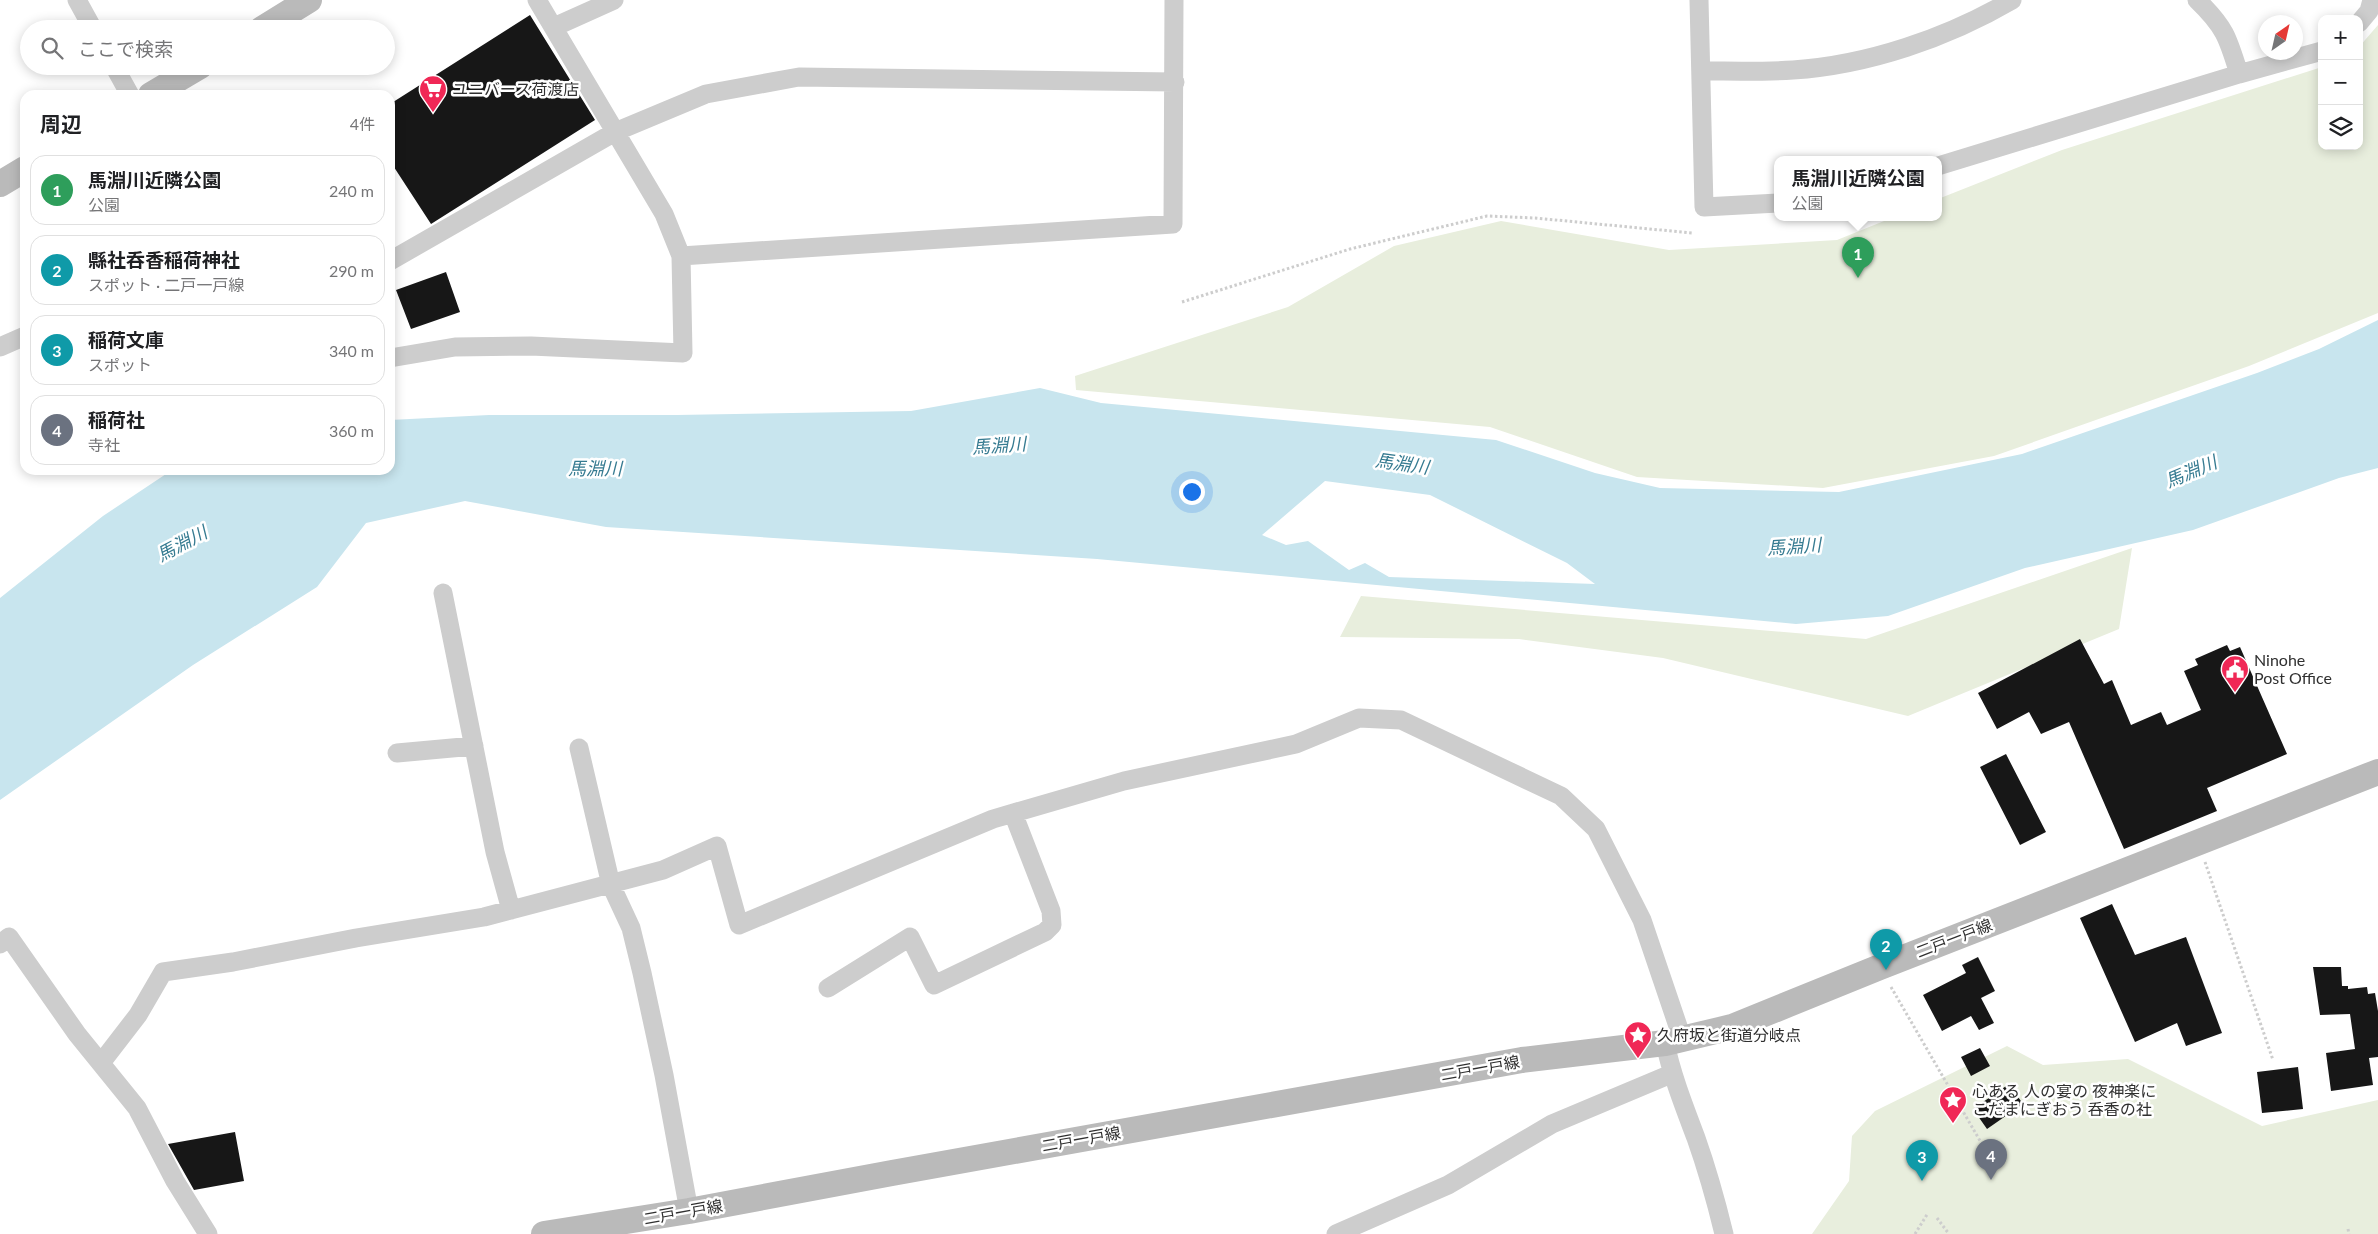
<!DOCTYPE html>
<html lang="ja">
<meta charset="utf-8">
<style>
body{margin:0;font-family:Lato,"Noto Sans JP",sans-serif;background:#f6f6f6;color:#202124}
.controls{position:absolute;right:15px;top:15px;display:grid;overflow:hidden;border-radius:10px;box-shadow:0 2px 12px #0003}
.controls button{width:45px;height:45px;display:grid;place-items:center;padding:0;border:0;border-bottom:1px solid #e0e0e0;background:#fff;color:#202124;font:25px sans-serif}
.compass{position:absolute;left:2258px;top:15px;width:45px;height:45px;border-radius:50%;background:#fff;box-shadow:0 2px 12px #0003;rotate:34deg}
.you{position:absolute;left:1191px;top:491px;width:18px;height:18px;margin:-12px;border:4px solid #fff;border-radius:50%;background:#1a73e8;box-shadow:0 0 0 8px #1a73e833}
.badge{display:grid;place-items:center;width:32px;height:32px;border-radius:50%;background:#db2777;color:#fff;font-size:16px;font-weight:700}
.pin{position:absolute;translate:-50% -41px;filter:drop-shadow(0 1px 2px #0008)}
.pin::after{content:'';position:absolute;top:26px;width:18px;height:15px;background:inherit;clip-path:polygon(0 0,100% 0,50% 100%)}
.popup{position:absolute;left:1774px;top:156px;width:168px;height:65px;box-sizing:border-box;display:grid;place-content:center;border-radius:10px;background:#fff;filter:drop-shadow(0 1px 4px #0005);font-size:16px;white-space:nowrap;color:#757577}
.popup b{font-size:19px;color:#202124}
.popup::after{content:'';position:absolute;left:50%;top:100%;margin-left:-10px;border:10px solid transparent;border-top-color:#fff}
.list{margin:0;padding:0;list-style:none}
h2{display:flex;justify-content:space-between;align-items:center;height:65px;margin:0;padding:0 20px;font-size:21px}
h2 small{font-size:16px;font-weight:400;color:#757577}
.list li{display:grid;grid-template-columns:32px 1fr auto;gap:15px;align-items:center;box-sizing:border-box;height:70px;margin:0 10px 10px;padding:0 10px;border:1px solid #e0e0e0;border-radius:15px}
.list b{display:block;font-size:19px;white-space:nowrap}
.list p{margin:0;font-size:16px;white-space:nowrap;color:#757577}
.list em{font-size:16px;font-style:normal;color:#757577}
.icon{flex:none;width:28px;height:28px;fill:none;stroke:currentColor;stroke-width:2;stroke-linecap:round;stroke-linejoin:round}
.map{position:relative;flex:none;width:2378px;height:1234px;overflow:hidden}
.search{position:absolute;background:#fff;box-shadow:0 2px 12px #0003;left:20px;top:20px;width:375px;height:55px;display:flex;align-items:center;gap:12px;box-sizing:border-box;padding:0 18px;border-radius:28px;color:#757577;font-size:19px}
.panel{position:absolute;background:#fff;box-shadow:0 2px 12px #0003;left:20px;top:90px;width:375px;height:385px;border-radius:15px}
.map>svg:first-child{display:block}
.green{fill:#e8eedd}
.water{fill:#c8e5ee;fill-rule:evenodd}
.building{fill:#171717}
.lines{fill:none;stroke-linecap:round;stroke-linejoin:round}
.path{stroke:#cdcdcd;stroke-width:3;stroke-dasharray:2.5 2.5;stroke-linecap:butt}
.street{stroke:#cdcdcd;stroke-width:19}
.secondary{stroke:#bababa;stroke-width:26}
.labels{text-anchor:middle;stroke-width:5;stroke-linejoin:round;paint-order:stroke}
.poi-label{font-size:16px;fill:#303030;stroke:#fff;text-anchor:start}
.street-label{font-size:16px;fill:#303030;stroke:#fff}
.water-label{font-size:18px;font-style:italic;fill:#367b91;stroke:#fff}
</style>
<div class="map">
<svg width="2378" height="1234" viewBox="0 0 2378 1234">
<rect width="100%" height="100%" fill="#fff"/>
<!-- green -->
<path class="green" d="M 2378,25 L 2378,313 L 2249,366 L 1994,456 L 1823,488 L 1637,477 L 1490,427 L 1076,390 L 1075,376 L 1288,307 L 1394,246 L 1501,221 L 1669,250 L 1837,240 L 1894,217 L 1938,217 L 1938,199 L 2062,150 L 2322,67 L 2322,146 L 2359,146 L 2359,47 Z
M 2132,548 L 2119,629 L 1908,716 L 1663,658 L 1519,639 L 1340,637 L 1361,596 L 1866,639 Z
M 2007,1046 L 2043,1065 L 2128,1059 L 2262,1126 L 2378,1100 L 2378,1234 L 1812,1234 L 1849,1181 L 1852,1136 L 1875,1111 Z"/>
<!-- water -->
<path class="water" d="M 2378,320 L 2378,468 L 2339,478 L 2193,530 L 2025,568 L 1888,616 L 1796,624 L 1097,559 L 606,527 L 465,501 L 366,523 L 317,587 L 193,665 L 0,800 L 0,598 L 103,516 L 172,470 L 390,470 L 390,420 L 489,415 L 677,415 L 911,411 L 1040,388 L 1101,403 L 1496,440 L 1595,473 L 1660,488 L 1839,492 L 2022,454 L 2257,373 L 2319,349 ZM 1325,481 L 1430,495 L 1567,563 L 1595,584 L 1389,577 L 1365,563 L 1349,570 L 1308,541 L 1286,545 L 1262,535 Z"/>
<!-- building -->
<path class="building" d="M 530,15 L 595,120 L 431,224 L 390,161 L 390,104 Z
M 446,272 L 460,312 L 411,329 L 396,290 Z
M 2080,639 L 2104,684 L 2112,680 L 2131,725 L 2161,712 L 2167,725 L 2201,710 L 2184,671 L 2198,665 L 2195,659 L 2227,645 L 2230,651 L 2240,647 L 2287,754 L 2207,788 L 2217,811 L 2124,849 L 2069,722 L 2041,734 L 2029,712 L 1997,729 L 1978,693 Z
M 2006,754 L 2046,832 L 2020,845 L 1980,767 Z
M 2112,904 L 2135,955 L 2186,937 L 2222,1033 L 2186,1046 L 2177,1023 L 2135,1042 L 2080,918 Z
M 1978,957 L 1995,991 L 1981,998 L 1994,1023 L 1979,1030 L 1971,1016 L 1942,1031 L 1923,995 L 1966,973 L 1962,965 Z
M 2313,967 L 2341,967 L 2342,986 L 2348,986 L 2348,989 L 2367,987 L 2368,994 L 2375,993 L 2378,1011 L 2378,1057 L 2369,1058 L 2373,1085 L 2331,1091 L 2326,1053 L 2355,1049 L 2350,1014 L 2320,1015 Z
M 1980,1048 L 1990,1066 L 1971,1076 L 1961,1057 Z
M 2298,1067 L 2303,1109 L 2262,1113 L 2257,1072 Z
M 2009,1084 L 2023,1104 L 1987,1129 L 1973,1109 Z
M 235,1132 L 244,1181 L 194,1190 L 168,1144 Z"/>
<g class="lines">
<!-- path -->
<path class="path" d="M 1182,302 L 1350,249 L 1487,216 L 1535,218 L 1692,233
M 2205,862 L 2273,1060
M 1891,987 L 1990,1158
M 1937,1218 L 1949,1234
M 2348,1229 L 2349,1234
M 1915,1234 L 1928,1213"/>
<!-- street -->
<path class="street" d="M 77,0 L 93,29
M 1699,0 L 1704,207 L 1778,203
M 2197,0 C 2225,27 2228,38 2239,74
M 2359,23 L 2369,11 L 2372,0
M 554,27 L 614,0
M 114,66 L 130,95
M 1701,71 C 1731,71 1762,72 1793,70 C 1868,65 1947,38 2012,0
M 1938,166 L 2239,74 L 2322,51
M 681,256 L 1173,224 L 1174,0
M 390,261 L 615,132 L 706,94 L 799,77 L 1175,82
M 0,347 L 25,336
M 390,358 L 455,347 L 531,346 L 683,353 L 681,256 L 664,214 L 537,0
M 443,593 L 495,852 L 511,910
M 579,748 L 611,885 L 631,928 L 642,973 L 664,1075 L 689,1211
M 397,753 L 474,746
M 0,944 L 9,937 L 77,1034 L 137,1108 L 175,1181 L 208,1234
M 828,988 L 910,937 L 934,985 L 1045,932 L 1052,925 L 1051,911 L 1013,813
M 1665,1043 C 1672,1076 1684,1106 1696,1138 C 1707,1169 1716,1201 1724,1234
M 101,1063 L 138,1015 L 163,972 L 233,962 L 356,938 L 484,917 L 663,870 L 717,846 L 739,925 L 993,819 L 1124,781 L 1296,744 L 1359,718 L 1401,720 L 1561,796 L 1596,829 L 1642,920 L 1682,1038
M 1336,1234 L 1448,1185 L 1552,1124 L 1671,1074"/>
<!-- secondary -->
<path class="secondary" d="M 262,29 L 309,0
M 151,95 L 200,66
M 0,184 L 25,169
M 544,1234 L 689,1211 L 892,1173 L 1522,1060 L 1665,1043 L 1732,1027 L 1880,967 L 2378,772"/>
</g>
<!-- icons -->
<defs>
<g id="supermarket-pin" transform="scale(1.4375)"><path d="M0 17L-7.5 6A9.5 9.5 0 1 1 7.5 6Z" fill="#f02856" stroke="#fff"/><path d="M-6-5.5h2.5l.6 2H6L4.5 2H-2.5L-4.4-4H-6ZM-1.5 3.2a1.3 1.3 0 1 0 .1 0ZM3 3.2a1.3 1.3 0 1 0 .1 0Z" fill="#fff"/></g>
<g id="civic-pin" transform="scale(1.4375)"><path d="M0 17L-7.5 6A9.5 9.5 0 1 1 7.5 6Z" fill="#f02856" stroke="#fff"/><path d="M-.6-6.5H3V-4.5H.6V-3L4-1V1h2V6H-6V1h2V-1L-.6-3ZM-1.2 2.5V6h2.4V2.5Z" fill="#fff"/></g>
<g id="sight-pin" transform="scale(1.4375)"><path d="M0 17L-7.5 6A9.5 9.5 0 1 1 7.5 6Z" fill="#f02856" stroke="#fff"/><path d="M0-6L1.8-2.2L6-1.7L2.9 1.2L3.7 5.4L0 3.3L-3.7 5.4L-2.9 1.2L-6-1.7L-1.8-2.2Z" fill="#fff"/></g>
</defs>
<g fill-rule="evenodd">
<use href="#supermarket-pin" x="433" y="89"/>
<use href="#civic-pin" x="2235" y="669"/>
<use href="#sight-pin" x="1638" y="1035"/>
<use href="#sight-pin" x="1953" y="1100"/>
</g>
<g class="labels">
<!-- poi labels -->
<g class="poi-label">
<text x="452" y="95">ユニバース荷渡店</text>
<text x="2254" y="666">Ninohe<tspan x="2254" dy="18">Post Office</tspan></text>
<text x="1657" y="1041">久府坂と街道分岐点</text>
<text x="1972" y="1097">心ある 人の宴の 夜神楽に<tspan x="1972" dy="18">こだまにぎおう 呑香の社</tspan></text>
</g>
<!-- street labels -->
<g class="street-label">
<text transform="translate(1954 938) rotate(-21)" y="6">二戸一戸線</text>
<text transform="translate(1480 1068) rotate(-10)" y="6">二戸一戸線</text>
<text transform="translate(1081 1139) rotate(-10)" y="6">二戸一戸線</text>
<text transform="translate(683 1212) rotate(-10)" y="6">二戸一戸線</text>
</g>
<!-- water labels -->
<g class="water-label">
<text transform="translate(999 446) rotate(-4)" y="6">馬淵川</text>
<text transform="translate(1402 464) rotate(8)" y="6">馬淵川</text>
<text x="595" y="475">馬淵川</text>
<text transform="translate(2191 472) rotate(-23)" y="6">馬淵川</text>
<text transform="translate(182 544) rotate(-28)" y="6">馬淵川</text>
<text transform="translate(1794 547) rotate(-4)" y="6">馬淵川</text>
</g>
</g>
</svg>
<div class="controls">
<button>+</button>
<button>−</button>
<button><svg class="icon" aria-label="layers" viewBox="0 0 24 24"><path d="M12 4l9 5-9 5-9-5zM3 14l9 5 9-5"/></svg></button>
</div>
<svg class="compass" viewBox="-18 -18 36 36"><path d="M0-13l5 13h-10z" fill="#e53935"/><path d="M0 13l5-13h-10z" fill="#757577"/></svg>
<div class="you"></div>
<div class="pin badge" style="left:1858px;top:278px;background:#2e9e5b">1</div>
<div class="popup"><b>馬淵川近隣公園</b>公園</div>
<div class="pin badge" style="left:1886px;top:970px;background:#0f9aa8">2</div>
<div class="pin badge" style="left:1922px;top:1181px;background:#0f9aa8">3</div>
<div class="pin badge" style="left:1991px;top:1180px;background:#6b7280">4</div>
<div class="search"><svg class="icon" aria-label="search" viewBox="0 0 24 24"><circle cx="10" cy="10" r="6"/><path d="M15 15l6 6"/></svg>ここで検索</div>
<section class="panel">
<h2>周辺<small>4件</small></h2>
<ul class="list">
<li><span class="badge" style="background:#2e9e5b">1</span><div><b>馬淵川近隣公園</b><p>公園</p></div><em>240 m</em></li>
<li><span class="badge" style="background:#0f9aa8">2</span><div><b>縣社呑香稲荷神社</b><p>スポット · 二戸一戸線</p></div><em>290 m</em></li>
<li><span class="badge" style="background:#0f9aa8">3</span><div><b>稲荷文庫</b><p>スポット</p></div><em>340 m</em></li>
<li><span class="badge" style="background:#6b7280">4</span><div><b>稲荷社</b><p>寺社</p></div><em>360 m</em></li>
</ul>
</section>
</div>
